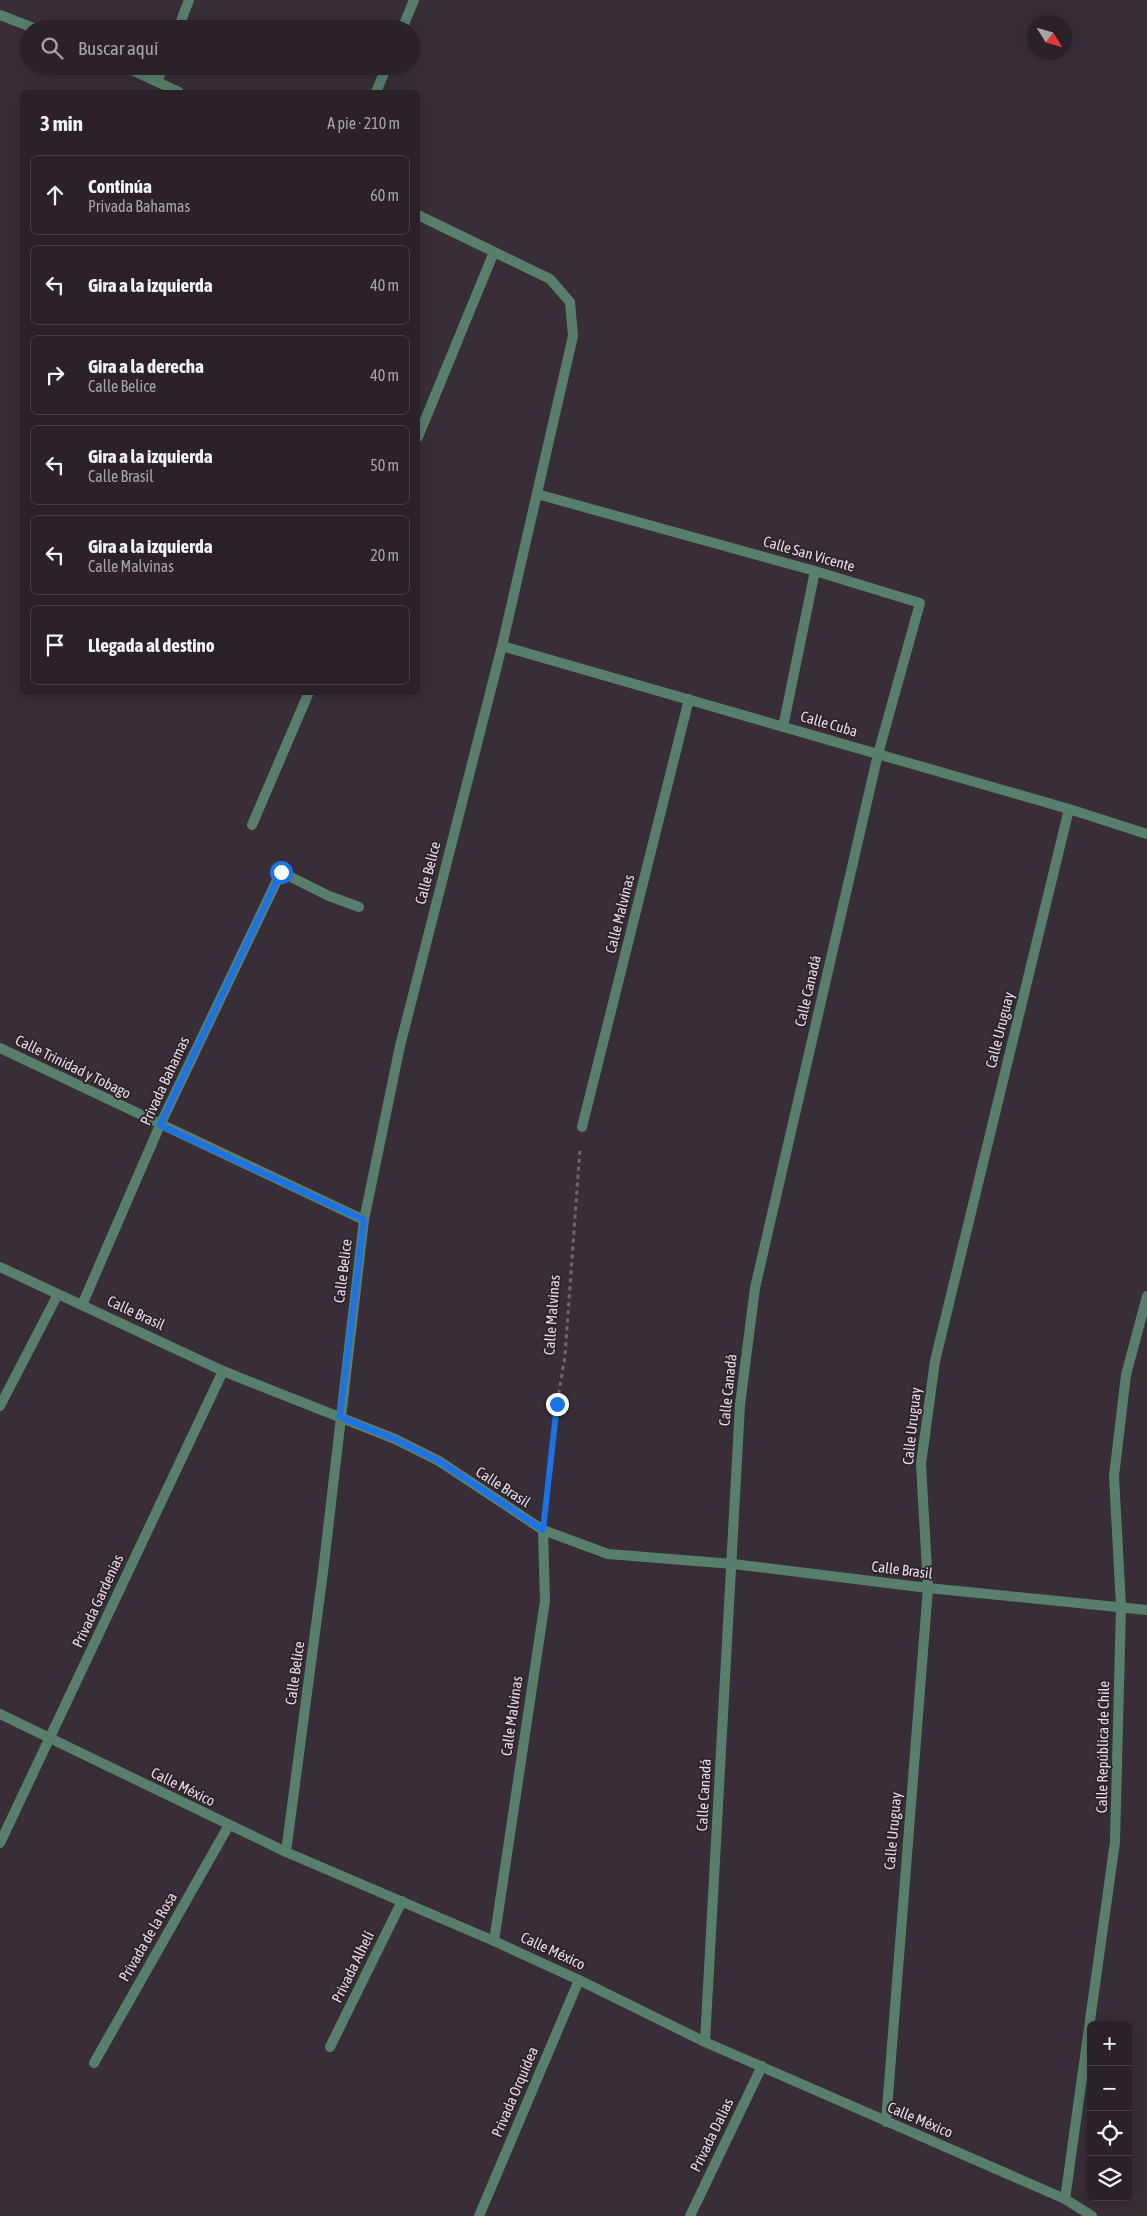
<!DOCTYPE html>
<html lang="es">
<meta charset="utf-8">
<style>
body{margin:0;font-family:"Asap Condensed",sans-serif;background:#332a31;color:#f1f3f6}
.controls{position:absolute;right:15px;bottom:15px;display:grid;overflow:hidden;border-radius:8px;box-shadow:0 2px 12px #0003}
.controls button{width:45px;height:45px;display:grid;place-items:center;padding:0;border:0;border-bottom:1px solid #473f46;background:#2b2229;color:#f1f3f6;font:25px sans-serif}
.compass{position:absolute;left:1027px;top:15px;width:45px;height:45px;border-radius:50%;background:#2b2229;box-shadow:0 2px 12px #0003;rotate:127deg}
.stop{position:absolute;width:15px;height:15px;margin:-11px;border:4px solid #1a73e8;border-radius:50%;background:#fff}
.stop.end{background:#1a73e8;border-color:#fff;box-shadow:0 1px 5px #0008}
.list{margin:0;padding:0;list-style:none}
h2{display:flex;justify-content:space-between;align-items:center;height:65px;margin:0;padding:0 20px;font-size:21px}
h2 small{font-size:16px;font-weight:400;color:#a6a4a8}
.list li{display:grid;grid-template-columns:32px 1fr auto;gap:15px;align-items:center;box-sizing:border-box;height:80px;margin:0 10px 10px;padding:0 10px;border:1px solid #473f46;border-radius:8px}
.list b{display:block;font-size:19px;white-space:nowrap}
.list p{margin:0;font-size:16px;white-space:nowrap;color:#a6a4a8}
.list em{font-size:16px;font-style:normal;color:#a6a4a8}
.icon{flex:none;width:28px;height:28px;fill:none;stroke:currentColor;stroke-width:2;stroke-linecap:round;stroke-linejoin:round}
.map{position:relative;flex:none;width:1147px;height:2216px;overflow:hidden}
.search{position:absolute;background:#2b2229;box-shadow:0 2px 12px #0003;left:20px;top:20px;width:400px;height:55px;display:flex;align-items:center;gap:12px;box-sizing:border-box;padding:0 18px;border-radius:28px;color:#a6a4a8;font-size:19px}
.panel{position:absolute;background:#2b2229;box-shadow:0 2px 12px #0003;left:20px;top:90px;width:400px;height:605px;border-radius:8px}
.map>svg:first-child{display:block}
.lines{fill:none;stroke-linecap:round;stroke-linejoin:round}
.path{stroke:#70666e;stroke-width:3;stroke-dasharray:4 4;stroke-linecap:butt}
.minor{stroke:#577f6b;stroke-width:10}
.tertiary{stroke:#577f6b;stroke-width:10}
.route{stroke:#1a73e8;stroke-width:6}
.labels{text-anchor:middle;stroke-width:4;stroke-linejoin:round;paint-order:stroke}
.street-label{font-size:15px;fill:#e2dbe0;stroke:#2f242d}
</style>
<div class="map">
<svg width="1147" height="2216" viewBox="0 0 1147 2216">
<rect width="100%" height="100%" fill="#392e37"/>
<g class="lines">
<!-- path -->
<path class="path" d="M 546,1505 L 557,1404 L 565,1356 L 580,1148"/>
<!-- minor -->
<path class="minor" d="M 0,15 L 36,29
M 178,29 L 189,0
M 402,29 L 414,0
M 123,66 L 179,92
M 158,81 L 163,66
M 376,92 L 387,66
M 418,437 L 494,252
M 537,494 L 815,571 L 920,603 L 878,754 L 755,1288 L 740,1405 L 705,2042
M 502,646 L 1069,809 L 1147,834
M 783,727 L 815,571
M 252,825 L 309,692
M 0,1048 L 364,1220
M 582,1127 L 689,699
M 0,1267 L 223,1371 L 395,1439 L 439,1461 L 543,1530 L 608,1554 L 733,1564 L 928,1588 L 1147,1610
M 82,1305 L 160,1125 L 281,872 L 329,896 L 359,907
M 0,1406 L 58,1294
M 0,1843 L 223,1371
M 286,1852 L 323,1572 L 364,1220 L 400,1046 L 502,646 L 573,336 L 570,302 L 550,279 L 418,215
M 494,1941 L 545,1601 L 543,1530
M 330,2047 L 402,1901
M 94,2063 L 229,1825
M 886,2122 L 928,1588 L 921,1464 L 935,1361 L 1069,809
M 1065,2199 L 1115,1842 L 1121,1606 L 1114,1476 L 1126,1375 L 1147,1296
M 479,2216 L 579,1980
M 690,2216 L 762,2066"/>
<!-- tertiary -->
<path class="tertiary" d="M 0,1714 L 286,1852 L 494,1941 L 579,1980 L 705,2042 L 1065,2199 L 1092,2216"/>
</g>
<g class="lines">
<!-- route -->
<path class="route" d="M 281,872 L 160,1125 L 364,1220 L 340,1417 L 395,1439 L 439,1461 L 543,1530 L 557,1404"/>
</g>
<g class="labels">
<!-- street labels -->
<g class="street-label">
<text transform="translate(809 554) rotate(16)" y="5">Calle San Vicente</text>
<text transform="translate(829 724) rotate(16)" y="5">Calle Cuba</text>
<text transform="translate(428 873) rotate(-76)" y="5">Calle Belice</text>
<text transform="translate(620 914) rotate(-76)" y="5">Calle Malvinas</text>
<text transform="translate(808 991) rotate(-77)" y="5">Calle Canadá</text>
<text transform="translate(1000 1030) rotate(-76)" y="5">Calle Uruguay</text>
<text transform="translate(73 1067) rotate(26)" y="5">Calle Trinidad y Tobago</text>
<text transform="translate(165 1081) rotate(-65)" y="5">Privada Bahamas</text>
<text transform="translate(343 1271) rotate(-83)" y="5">Calle Belice</text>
<text transform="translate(136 1313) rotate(25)" y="5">Calle Brasil</text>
<text transform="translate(552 1315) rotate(-86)" y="5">Calle Malvinas</text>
<text transform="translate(728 1390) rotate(-84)" y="5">Calle Canadá</text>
<text transform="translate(912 1426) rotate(-84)" y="5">Calle Uruguay</text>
<text transform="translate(503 1487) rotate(33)" y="5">Calle Brasil</text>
<text transform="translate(902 1570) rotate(7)" y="5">Calle Brasil</text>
<text transform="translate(98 1601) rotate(-65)" y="5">Privada Gardenias</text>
<text transform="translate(295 1673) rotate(-82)" y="5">Calle Belice</text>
<text transform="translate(512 1716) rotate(-82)" y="5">Calle Malvinas</text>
<text transform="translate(1103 1747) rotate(-89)" y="5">Calle República de Chile</text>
<text transform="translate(183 1787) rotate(26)" y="5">Calle México</text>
<text transform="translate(704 1795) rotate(-87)" y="5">Calle Canadá</text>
<text transform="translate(893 1831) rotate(-85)" y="5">Calle Uruguay</text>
<text transform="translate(148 1937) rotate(-60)" y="5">Privada de la Rosa</text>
<text transform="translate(553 1951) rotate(25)" y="5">Calle México</text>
<text transform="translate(353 1967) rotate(-64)" y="5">Privada Alhelí</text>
<text transform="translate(515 2092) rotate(-67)" y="5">Privada Orquídea</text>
<text transform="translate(920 2120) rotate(23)" y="5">Calle México</text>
<text transform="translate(712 2135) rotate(-64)" y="5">Privada Dalias</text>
</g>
</g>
</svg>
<div class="controls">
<button>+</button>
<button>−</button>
<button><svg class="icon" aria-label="locate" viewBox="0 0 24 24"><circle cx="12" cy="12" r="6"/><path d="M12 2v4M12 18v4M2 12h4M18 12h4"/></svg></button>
<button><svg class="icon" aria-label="layers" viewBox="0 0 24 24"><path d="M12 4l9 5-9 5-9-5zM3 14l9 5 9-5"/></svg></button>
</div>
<svg class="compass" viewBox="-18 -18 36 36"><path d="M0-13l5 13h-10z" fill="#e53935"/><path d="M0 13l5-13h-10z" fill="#a6a4a8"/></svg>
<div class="stop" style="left:281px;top:872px"></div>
<div class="stop end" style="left:557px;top:1404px"></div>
<div class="search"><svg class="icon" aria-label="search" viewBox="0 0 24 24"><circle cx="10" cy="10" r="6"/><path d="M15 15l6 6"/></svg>Buscar aquí</div>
<section class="panel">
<h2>3 min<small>A pie · 210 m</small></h2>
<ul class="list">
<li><svg class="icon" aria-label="ahead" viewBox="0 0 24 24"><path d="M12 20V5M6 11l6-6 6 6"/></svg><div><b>Continúa</b><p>Privada Bahamas</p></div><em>60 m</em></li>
<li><svg class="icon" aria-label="left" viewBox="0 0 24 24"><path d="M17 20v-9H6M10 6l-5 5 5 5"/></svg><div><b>Gira a la izquierda</b></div><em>40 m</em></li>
<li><svg class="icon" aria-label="right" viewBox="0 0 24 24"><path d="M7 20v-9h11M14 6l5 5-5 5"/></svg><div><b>Gira a la derecha</b><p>Calle Belice</p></div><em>40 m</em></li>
<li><svg class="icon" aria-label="left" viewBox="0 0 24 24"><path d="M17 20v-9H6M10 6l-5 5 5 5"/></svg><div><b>Gira a la izquierda</b><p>Calle Brasil</p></div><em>50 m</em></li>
<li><svg class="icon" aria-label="left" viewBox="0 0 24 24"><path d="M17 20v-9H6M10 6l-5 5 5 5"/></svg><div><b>Gira a la izquierda</b><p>Calle Malvinas</p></div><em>20 m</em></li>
<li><svg class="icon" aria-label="arrive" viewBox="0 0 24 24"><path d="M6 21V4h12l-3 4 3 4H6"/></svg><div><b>Llegada al destino</b></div></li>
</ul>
</section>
</div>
